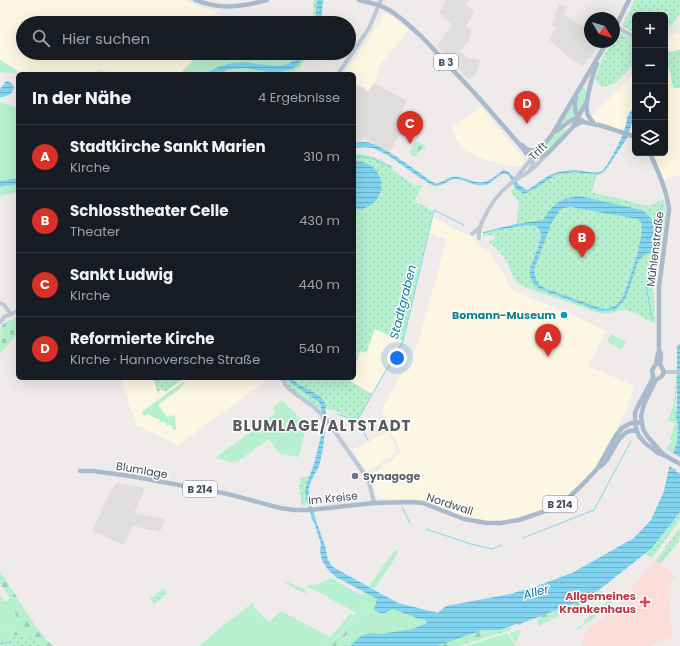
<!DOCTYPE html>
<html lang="de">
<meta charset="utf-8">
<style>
body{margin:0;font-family:Poppins,sans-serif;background:#20242c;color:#f1f3f6}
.controls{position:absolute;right:12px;top:12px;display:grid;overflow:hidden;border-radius:6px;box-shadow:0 4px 16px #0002}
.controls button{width:36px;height:36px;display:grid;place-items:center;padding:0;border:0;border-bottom:1px solid #363941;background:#171b24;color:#f1f3f6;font:20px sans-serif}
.compass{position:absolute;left:584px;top:12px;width:36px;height:36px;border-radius:50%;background:#171b24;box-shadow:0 4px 16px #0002;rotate:128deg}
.you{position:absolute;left:397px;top:358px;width:14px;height:14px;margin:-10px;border:3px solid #fff;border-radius:50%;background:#1a73e8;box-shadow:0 0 0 6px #1a73e833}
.badge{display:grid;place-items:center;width:26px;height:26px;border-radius:50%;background:#d93025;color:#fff;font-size:13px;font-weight:700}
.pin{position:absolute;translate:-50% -33px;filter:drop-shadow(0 1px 2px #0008)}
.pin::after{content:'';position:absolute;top:21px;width:14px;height:12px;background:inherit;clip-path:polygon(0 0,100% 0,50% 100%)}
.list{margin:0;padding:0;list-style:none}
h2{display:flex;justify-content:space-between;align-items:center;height:52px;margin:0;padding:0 16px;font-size:17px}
h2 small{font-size:13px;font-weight:400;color:#9ea1a6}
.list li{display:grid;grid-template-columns:26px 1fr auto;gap:12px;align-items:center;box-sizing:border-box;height:64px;padding:0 16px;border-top:1px solid #363941}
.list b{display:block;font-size:15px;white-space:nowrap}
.list p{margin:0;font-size:13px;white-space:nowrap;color:#9ea1a6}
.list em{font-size:13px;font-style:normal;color:#9ea1a6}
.icon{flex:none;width:22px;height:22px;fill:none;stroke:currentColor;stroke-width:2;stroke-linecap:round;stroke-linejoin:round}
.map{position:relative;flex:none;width:680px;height:646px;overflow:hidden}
.search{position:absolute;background:#171b24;box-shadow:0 4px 16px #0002;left:16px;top:16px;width:340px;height:44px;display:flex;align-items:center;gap:10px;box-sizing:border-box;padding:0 14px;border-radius:22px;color:#9ea1a6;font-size:15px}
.panel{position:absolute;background:#171b24;box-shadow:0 4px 16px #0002;left:16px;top:72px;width:340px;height:308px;border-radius:6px}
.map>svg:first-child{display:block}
.commercial{fill:#fcf6e2}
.education{fill:#e0dddd}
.medical{fill:#fbddd9}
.green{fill:#b6f0cf}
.forest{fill:url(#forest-firs)}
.wetland{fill:url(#wetland-marsh)}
.cemetery{fill:url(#cemetery-stones)}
.park{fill:url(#park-dots)}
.water{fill:url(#water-rules);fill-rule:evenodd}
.pier{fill:#efebeb}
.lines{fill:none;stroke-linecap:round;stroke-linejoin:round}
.stream{stroke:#81d4ef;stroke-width:1}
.canal{stroke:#81d4ef;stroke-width:3.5}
.secondary{stroke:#bdc8d6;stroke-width:4}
.primary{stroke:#aabacd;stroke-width:4.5}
.culture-dot{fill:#0f9aa8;stroke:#fff;stroke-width:1.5}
.worship-dot{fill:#6b7280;stroke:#fff;stroke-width:1.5}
.health-dot{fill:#e0444e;stroke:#fff;stroke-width:1.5}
.labels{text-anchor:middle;stroke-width:3;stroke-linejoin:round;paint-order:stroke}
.shield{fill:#fff;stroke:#7b838c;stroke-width:1}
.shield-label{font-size:10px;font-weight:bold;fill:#434e5a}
.street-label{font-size:11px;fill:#434e5a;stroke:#fff}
.culture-label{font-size:11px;font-weight:bold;fill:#0d838f;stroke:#fff;text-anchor:end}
.worship-label{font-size:11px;font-weight:bold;fill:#5b616d;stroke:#fff;text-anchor:start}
.health-label{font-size:11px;font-weight:bold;fill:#be3a42;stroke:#fff;text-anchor:end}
.water-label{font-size:12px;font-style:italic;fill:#077ca2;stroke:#fff}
.district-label{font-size:15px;font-weight:bold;letter-spacing:1px;fill:#585c61;stroke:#fff}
</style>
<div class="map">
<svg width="680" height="646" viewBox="0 0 680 646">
<defs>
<pattern id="forest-firs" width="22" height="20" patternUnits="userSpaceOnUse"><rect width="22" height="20" fill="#b6f0cf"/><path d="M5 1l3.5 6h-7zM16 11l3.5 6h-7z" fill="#9ecfb4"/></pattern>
<pattern id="wetland-marsh" width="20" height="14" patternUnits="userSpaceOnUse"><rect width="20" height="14" fill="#b6f0cf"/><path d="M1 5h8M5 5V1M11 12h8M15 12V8" fill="none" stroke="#9ecfb4"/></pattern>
<pattern id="cemetery-stones" width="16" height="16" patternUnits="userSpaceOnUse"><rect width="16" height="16" fill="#b6f0cf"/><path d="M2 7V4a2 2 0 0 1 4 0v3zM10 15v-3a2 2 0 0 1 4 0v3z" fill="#9ecfb4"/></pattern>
<pattern id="park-dots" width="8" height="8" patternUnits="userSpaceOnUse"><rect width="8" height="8" fill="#b6f0cf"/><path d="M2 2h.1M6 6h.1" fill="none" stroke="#9ecfb4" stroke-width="1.8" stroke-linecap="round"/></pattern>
<pattern id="water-rules" width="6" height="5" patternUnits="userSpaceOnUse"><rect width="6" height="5" fill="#81d4ef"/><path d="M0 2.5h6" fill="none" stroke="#6baec5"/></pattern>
</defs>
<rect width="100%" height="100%" fill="#efebeb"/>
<!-- commercial -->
<path class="commercial" d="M 0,0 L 184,0 L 200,7 L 217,11 L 212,23 L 23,23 L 23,53 L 199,53 L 189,65 L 179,74 L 110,74 L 99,67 L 95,74 L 24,74 L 0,60 Z
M 383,13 L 391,16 L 409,30 L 381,63 L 374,83 L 368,91 L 362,87 L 354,85 L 354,74 L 344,74 L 361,48 L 365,45 L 375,29 L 379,25 Z
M 675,32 L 680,35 L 680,175 L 662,180 L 651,153 L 665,153 L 665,42 Z
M 635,72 L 635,135 L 594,123 L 591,116 Z
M 481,107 L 522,156 L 524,162 L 521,166 L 511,166 L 486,160 L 468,152 L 463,148 L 458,142 L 452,127 Z
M 432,216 L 444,223 L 447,226 L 473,237 L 476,243 L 488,251 L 503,272 L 509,285 L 513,289 L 520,294 L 567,312 L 606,331 L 588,366 L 634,386 L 627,409 L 602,456 L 593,472 L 567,497 L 540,512 L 511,520 L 490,522 L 464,518 L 412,500 L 378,498 L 369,476 L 393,460 L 400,451 L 383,411 L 383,407 L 417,346 L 447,239 L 428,233 Z
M 375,329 L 403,341 L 372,394 L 350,381 L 351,378 L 354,378 L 354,369 L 360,351 L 366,353 Z
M 121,378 L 153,378 L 157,392 L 161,389 L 165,392 L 184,378 L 270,378 L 178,445 L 136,425 Z
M 388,432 L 397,450 L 390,458 L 368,471 L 366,471 L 352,450 Z"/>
<!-- education -->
<path class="education" d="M 446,0 L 469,0 L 466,5 L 474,11 L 466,27 L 472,30 L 469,38 L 470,40 L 460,51 L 468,58 L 480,60 L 478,69 L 475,75 L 470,79 L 468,79 L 437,46 L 452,24 L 439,13 Z
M 560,3 L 567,7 L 563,14 L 587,29 L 587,31 L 590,33 L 590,42 L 601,42 L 591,58 L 589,58 L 583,66 L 571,59 L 549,40 L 556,28 L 551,25 L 556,16 L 554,15 Z
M 374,83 L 407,101 L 400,115 L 409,120 L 390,151 L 362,137 L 360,142 L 354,143 L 354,85 L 362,87 L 368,91 Z
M 116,483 L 144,488 L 142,495 L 134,513 L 165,519 L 160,532 L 133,526 L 124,545 L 92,531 L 109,494 Z"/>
<!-- medical -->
<path class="medical" d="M 656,560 L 676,576 L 668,588 L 672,637 L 653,645 L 653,646 L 583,646 L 584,632 L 597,623 L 621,601 Z"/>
<!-- green -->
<path class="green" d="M 199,53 L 204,53 L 209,56 L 213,53 L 259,53 L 277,59 L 280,65 L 274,66 L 251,62 L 213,69 L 205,74 L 179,74 L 189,65 Z
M 0,60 L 17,70 L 17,74 L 0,72 Z
M 245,68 L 272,73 L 279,73 L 279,74 L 218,74 L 231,69 Z
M 582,87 L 587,90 L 584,102 L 579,113 C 575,102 578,97 582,87 Z
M 0,102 L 18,108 L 18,178 L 0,181 Z
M 572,106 L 574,113 L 575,116 L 568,119 L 561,124 Z
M 564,128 L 565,130 L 565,133 L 552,146 L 542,153 L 541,151 C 547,144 554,131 564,128 Z
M 18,184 L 18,192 L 0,196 L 0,187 Z
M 611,334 L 626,342 L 622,349 L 607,342 Z
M 676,376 L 677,376 L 676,417 L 678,425 L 677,442 L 673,453 L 667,450 L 666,448 L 672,441 L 670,439 L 675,423 L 668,420 L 674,403 Z
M 184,381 L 185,384 L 181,386 L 181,388 L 158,405 L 167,417 L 169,415 L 170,417 L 175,415 L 176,429 L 175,430 L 172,428 L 173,427 L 169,424 L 168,426 L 166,425 L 166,423 L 162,421 L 161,423 L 159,422 L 160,420 L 147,414 L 146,416 L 142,414 L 143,411 Z
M 282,400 L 296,414 L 305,429 L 299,457 L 280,454 L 269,439 L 237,462 L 230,462 L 215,458 L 276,413 L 273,408 Z
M 395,550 L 398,552 L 392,563 L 374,589 L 369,586 Z
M 331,578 L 360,595 L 360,606 L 356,613 L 324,595 L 305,586 L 318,584 Z
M 287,582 L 305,589 L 306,592 L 305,594 L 285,583 Z
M 366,593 L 377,599 L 384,614 L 393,609 L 419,619 L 424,619 L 428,623 L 412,629 L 382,634 L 369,633 L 361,636 L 354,643 L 346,636 L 356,622 L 361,612 Z
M 0,596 L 17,616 L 18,630 L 10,629 L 0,631 Z
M 252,603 L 254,604 L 252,606 L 269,622 L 281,611 L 330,637 L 338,629 L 350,613 L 354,615 C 347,628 337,637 326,646 L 199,646 L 220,628 Z
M 519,630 L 520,630 L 521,632 L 516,642 L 511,637 L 510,634 L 512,632 Z
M 504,634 L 507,634 L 517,646 L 466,646 Z"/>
<!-- forest -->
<path class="forest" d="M 314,0 L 317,0 L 315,23 L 311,23 L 313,17 Z
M 293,53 L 300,53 C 295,60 289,65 280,65 L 277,59 L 292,55 Z
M 307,53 L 309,53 L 300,68 L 289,74 L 279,74 L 279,73 C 293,70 299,64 307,53 Z
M 0,571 L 34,624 L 47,641 L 54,646 L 39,646 L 0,641 L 0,631 L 10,629 L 18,630 L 17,616 L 5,602 L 10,598 L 0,583 Z
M 599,590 L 613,602 L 595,617 L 577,630 L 576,629 L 583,624 L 584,621 L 607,602 L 600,595 L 538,626 L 537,617 L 581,601 Z
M 366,593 C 364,599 363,606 361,612 C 356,625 346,636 336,646 L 326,646 L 340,635 L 350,623 L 360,606 L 360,595 Z
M 510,626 L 511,630 L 458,646 L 437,646 L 483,630 L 500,630 Z"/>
<!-- wetland -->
<path class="wetland" d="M 346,636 L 354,643 L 350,646 L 336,646 Z"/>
<!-- cemetery -->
<path class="cemetery" d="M 416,141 L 426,146 L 424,150 L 421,149 L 416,157 L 409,153 Z
M 18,317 L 18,333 L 0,354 C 0,348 0,332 1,327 C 4,322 13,319 18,317 Z"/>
<!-- park -->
<path class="park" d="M 635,0 L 680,0 L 680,14 L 674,22 L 665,32 L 665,15 L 635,15 L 635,33 L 622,26 Z
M 618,32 L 635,40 L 635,63 L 616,83 L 602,87 L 595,80 L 602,59 L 612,42 L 614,42 L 614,39 Z
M 680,49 L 680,88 L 673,88 L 670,70 L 665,64 L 665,50 L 672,52 Z
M 354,154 C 367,153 381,159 392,166 L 392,170 L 416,186 L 423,185 L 414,201 L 433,211 L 403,341 L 375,329 L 366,353 L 360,351 L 354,369 Z
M 575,172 L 597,175 L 592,192 L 648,206 L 664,199 L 666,214 L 660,248 L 653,277 L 655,323 C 644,319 636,311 625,310 C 621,310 619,311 615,312 C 610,314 605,314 599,313 L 524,287 L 517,282 L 513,276 L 506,260 L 498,250 L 489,242 L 489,241 L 495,239 L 494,235 L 483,236 L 483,233 L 516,227 L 519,203 L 511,191 L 515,187 L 519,191 L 525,194 L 538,187 L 557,174 Z
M 153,378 L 184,378 L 165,392 L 161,389 L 158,393 Z
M 284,378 L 351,378 L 350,381 L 372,394 L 359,417 L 355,420 C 347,416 336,410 327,409 C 325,409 323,409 321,409 L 306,400 L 290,389 Z
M 311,474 C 305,487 305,489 308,504 L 302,506 L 299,486 L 301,478 L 306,477 Z
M 680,512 L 680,520 L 652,558 L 645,554 L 652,548 Z
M 680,528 L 680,539 L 661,564 L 656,560 Z
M 163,588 L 167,593 L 155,604 L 150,599 Z
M 21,634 L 33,638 L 39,646 L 0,646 L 0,640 Z"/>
<!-- water -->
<path class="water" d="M 317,0 L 323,0 L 321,23 L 315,23 Z
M 300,53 L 307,53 L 299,64 L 293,69 L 285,71 L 272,73 L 245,68 L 231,69 L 218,74 L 205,74 C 213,69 224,64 234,63 C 240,63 246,62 252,63 C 270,64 288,72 300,53 Z
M 6,81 C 20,84 13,97 0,97 L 0,89 Z
M 635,107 L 633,120 L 627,138 L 605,171 L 597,175 L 575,172 L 557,174 L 538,187 L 525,194 C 521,192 517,190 515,187 C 512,182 511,176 506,174 C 500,172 493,182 488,184 C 476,189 467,179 455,179 C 448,180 441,187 435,186 C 430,185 424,180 419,177 C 407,169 386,152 372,148 C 366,147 360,147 354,148 L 354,143 C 358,142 362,142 366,142 C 382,144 406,164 420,173 C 425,177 430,181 435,183 C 441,185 447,175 458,177 C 463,178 468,179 473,181 C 485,186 494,177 503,170 C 513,171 514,182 522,187 C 523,188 526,189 528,190 C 537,184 548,174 559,172 C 564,171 569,170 574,170 C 581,170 596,175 602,171 C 607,167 622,139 624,131 C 628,121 625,115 635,107 Z
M 354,161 C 393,162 388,212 354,209 Z
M 18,178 L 18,184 L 0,187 L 0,181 Z
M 580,196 L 641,210 C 658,217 653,237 651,252 C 646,254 641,257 638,261 C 637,264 636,268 635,271 C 628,290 626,314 600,311 L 542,290 C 536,287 532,283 530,276 C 527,262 558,224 527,225 L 483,233 L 483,232 L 516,224 L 542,220 C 545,218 546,215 548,212 C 556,201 567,197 580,196 ZM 571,207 L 637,219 L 641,222 C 645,239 629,278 624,295 C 618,305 612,310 600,308 L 544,288 L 539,284 L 536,280 L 534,270 L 551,224 L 559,211 L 563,208 Z
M 680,344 L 680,512 L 652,548 L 599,590 L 581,601 L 522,623 L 520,625 L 517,624 L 510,626 L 500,630 L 483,630 L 437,646 L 350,646 L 361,636 L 369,633 L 382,634 L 387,633 L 412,629 L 427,623 L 424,619 L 419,619 L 393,609 C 384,613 384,616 374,610 L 377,599 L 336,577 L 328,570 L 322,560 L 320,551 L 321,544 L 312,516 L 314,515 L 325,546 L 328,560 L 333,567 L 398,603 L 438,613 L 446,606 L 510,594 L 537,586 L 572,573 L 634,538 L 651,520 L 664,491 L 670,463 L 677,442 L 678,425 L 676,417 L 677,405 L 677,346 Z
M 286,378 L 292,378 C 299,388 318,391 324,401 C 329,410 323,455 319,466 C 316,474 310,479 309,488 C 308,493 309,499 310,503 L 308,504 L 305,491 L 306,486 L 314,464 L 321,436 L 321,406 L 319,402 L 294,385 Z"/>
<!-- pier -->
<path class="pier" d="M 672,453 L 680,457 L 680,473 L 676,472 L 676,470 L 667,465 Z"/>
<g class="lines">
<!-- stream -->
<path class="stream" d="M 354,157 C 367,155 380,161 391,168
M 651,250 L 660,253
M 652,319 L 646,285 L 657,253
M 337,414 L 355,420
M 368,440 L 356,420 L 359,417 L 403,341 L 434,210 L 464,225
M 402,507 L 410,523
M 426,529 L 471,544 L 492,549 L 502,545
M 523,538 L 594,510 L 631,441
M 0,644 L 10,642"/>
<!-- canal -->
<path class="canal" d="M 308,499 L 314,520"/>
<!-- secondary -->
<path class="secondary" d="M 616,27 L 635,37
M 338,74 L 369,28 L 381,0
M 530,150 L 534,157 L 532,166 L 530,169
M 515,179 L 541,147
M 472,234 L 479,228
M 479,238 C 478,231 480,226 483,220 C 490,204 500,191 514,181 C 521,177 527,173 532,169 C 538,164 543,158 548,153
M 0,303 L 4,305 L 11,314
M 0,323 L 4,317 L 18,311
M 664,372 L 680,372
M 282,378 L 285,384 L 289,389 L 305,401 L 314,407 L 326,419 L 365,475 L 369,482 L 374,503"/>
<!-- primary -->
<path class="primary" d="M 195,0 C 221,10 241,7 267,0
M 359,0 L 379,5 L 391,11 L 403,20 L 423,38 L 479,98 L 520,145 L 526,153 L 534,157 L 543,155 L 548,153 L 574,126 L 579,123 L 583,122
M 614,30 L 629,0
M 576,97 C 574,105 574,114 581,120 C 586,124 593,124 599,125 C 611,129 623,132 635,137
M 593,122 C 590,119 587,115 587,111 C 585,101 593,73 597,64
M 573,126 L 586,103
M 556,131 L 570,121 L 578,117
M 522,145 C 524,147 528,150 530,150 C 540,152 548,140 553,133 L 607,42
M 650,153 C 658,172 667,190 669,210 L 659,287 L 659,350 L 661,354 L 660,364 L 664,372 L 662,376 L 656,380 L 644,404 L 641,416 L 643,429 L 647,436 L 664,455
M 658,353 L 656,364 L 652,370 L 653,376 L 653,378 L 637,408 L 635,413 L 635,423 L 637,431 L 639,436 L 645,443 L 658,453 L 664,455 L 680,464
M 598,468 C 601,466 604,464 606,461 C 614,451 620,427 637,431
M 80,471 L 93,471 L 130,476 L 228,494 L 280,508 L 294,510 L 310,510 L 374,503 L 412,502 L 423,503 L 464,519 L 487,523 L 500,523 L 519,520 L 548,510 L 560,505 L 566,500 L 582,485 L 597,469 L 615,437 L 622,428 L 631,423 L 635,423 L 642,422"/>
</g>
<!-- markers -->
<circle class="culture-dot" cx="564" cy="315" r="4"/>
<circle class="worship-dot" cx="355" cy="476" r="4"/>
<path class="health-dot" d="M643 596h4v4h4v4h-4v4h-4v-4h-4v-4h4z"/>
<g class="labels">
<!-- shield labels -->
<g class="shield">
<rect x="434" y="54" width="24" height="16" rx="3"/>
<rect x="183" y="481" width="34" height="16" rx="3"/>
<rect x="543" y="496" width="34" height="16" rx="3"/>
</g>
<g class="shield-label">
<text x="446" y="66">B 3</text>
<text x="200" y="493">B 214</text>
<text x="560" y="508">B 214</text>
</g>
<!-- street labels -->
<g class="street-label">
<text transform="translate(538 151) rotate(-45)" y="4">Trift</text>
<text transform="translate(655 249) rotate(-83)" y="4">Mühlenstraße</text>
<text transform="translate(142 470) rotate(10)" y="4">Blumlage</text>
<text transform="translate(333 498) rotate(-6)" y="4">Im Kreise</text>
<text transform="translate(450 504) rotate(18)" y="4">Nordwall</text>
</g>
<!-- culture labels -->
<g class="culture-label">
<text x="556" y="319">Bomann-Museum</text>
</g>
<!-- worship labels -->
<g class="worship-label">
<text x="363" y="480">Synagoge</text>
</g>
<!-- health labels -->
<g class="health-label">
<text x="636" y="600">Allgemeines<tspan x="636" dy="13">Krankenhaus</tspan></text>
</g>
<!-- water labels -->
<g class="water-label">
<text transform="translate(403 302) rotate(-76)" y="4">Stadtgraben</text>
<text transform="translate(536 592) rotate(-15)" y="4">Aller</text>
</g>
<!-- district labels -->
<g class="district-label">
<text x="322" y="431">BLUMLAGE/ALTSTADT</text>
</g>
</g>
</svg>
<div class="controls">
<button>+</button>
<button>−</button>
<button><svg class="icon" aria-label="locate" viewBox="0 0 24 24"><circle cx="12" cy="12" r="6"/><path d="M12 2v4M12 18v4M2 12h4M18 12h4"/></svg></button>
<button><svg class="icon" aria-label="layers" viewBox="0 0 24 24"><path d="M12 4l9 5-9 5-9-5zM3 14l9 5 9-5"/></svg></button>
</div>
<svg class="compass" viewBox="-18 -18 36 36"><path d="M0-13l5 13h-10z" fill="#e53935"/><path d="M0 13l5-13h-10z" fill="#9ea1a6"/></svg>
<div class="you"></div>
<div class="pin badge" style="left:548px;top:357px">A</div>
<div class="pin badge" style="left:582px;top:258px">B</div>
<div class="pin badge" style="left:410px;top:144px">C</div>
<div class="pin badge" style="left:527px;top:124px">D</div>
<div class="search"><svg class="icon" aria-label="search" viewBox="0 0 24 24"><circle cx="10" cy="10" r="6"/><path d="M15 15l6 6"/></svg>Hier suchen</div>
<section class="panel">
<h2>In der Nähe<small>4 Ergebnisse</small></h2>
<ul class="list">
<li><span class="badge">A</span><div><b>Stadtkirche Sankt Marien</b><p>Kirche</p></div><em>310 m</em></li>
<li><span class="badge">B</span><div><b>Schlosstheater Celle</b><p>Theater</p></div><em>430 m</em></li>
<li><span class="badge">C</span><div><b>Sankt Ludwig</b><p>Kirche</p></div><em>440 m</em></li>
<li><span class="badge">D</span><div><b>Reformierte Kirche</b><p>Kirche · Hannoversche Straße</p></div><em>540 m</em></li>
</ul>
</section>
</div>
